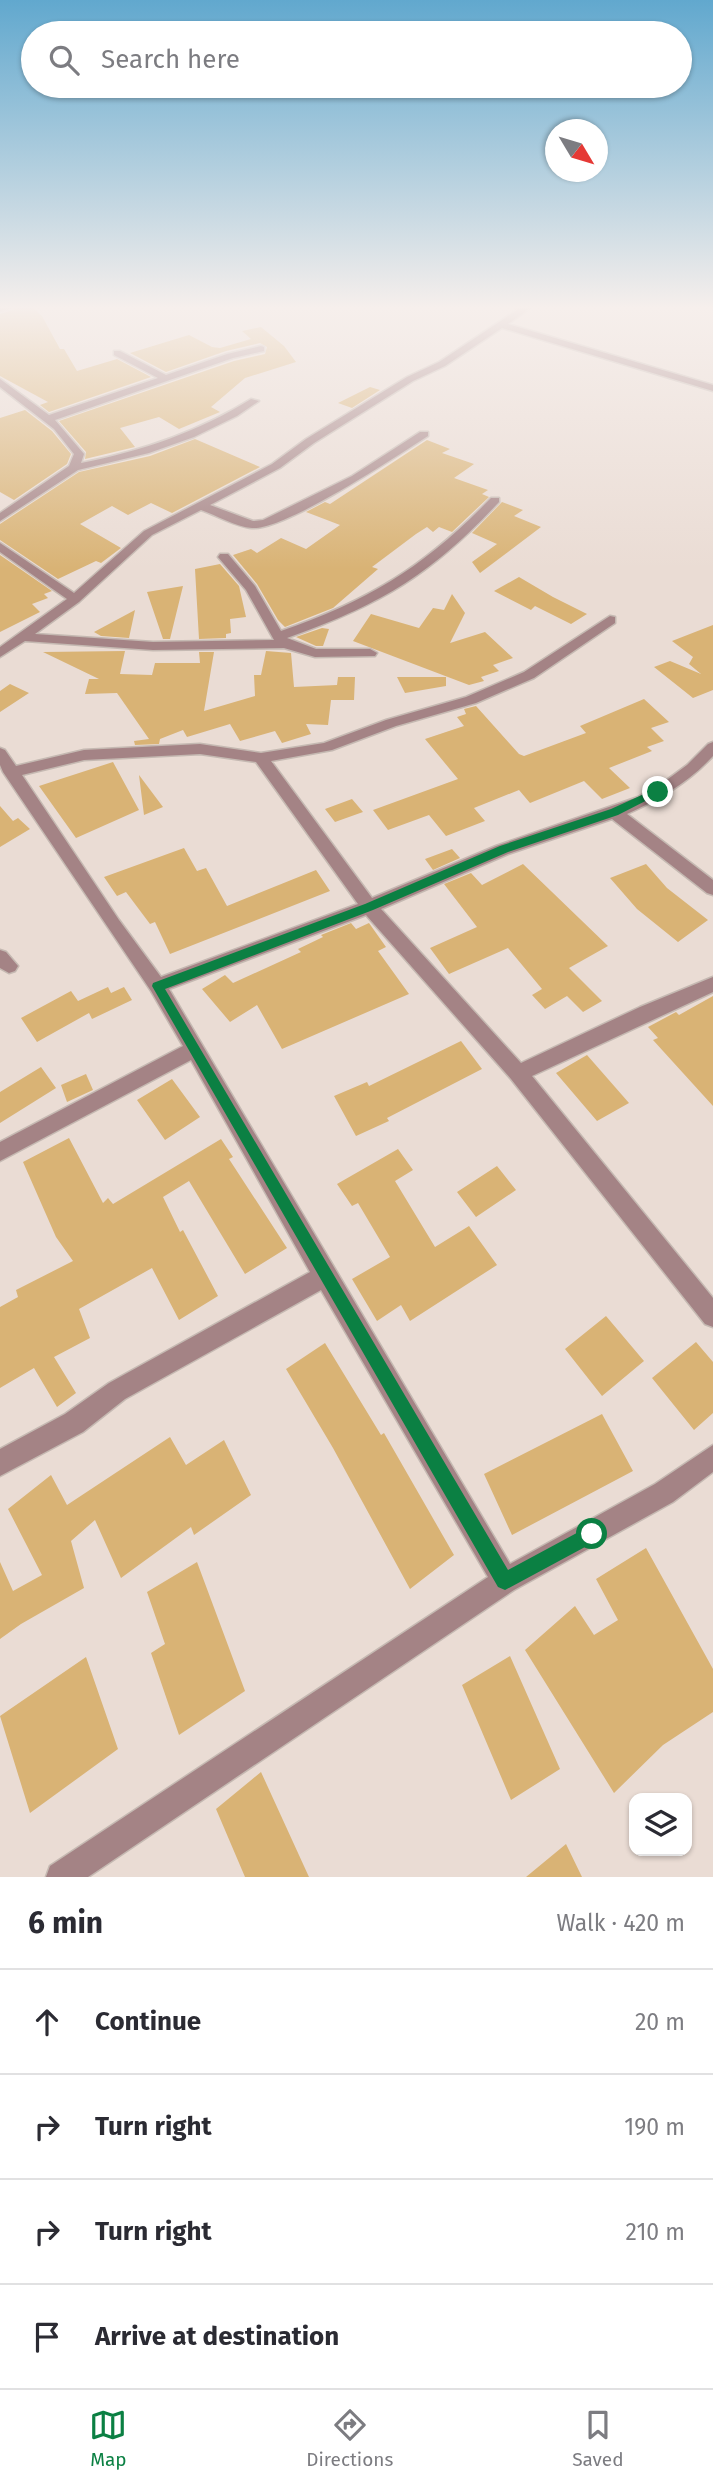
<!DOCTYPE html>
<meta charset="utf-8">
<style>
body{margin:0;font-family:"Fira Sans",sans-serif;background:#f7f7f7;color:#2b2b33}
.controls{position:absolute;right:21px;bottom:21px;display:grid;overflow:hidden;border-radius:14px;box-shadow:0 2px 5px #0004}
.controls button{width:63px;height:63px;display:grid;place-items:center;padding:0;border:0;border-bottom:2px solid #e1e1e2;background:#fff;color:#2b2b33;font:35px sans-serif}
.compass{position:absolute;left:545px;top:119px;width:63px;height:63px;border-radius:50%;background:#fff;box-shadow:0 2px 5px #0004;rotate:128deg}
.stop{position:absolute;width:21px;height:21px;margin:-16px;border:5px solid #0b8043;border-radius:50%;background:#fff}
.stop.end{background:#0b8043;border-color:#fff;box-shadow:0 2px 7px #0008}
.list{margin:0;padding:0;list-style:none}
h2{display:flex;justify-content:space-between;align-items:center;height:91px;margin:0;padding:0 28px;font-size:30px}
h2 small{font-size:23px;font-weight:400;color:#7c7c81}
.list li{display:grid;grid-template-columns:46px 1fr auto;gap:21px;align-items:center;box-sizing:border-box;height:105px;padding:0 28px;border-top:2px solid #e1e1e2}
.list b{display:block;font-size:26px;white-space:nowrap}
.list em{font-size:23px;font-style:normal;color:#7c7c81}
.icon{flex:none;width:38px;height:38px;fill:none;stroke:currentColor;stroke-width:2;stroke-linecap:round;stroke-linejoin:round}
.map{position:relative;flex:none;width:713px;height:1877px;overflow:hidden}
.search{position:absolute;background:#fff;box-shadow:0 2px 5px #0004;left:21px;right:21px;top:21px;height:77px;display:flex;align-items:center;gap:18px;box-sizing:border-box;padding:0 24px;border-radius:38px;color:#7c7c81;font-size:26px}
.sheet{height:511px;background:#fff}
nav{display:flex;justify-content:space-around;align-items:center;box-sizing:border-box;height:98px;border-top:2px solid #e1e1e2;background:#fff;font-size:19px;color:#7c7c81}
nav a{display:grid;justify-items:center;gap:4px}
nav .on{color:#0b8043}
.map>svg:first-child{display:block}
.building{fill:#d9b375}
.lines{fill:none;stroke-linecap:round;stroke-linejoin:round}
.minor-casing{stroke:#c5b9b2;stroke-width:3}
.minor{fill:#a48385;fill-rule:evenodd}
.route{fill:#0b8043}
</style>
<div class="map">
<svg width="713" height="1877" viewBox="0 0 713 1877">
<rect width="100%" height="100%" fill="#eadcd4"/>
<!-- building -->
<path class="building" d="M 25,306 L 31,306 L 42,316 L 60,349 L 64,349 L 77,371 L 117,359 L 151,377 L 49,412 L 40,405 L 48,402 L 0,376 L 0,314 Z
M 261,327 L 284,346 L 296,362 L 245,378 L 211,407 L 220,412 L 179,429 L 159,417 L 120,428 L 135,447 L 85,459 L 86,452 L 59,421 L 234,361 L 265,354 L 267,347 L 260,343 L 226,351 L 166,372 L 130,353 L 189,335 L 212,347 L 220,348 L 251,339 L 242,331 Z
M 370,387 L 380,390 L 352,408 L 338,403 Z
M 25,410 L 52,431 L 71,454 L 67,464 L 14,500 L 0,492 L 0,418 Z
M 195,439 L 260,467 L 172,513 L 151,503 L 128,515 L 112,506 L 80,524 L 121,548 L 101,563 L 96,561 L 58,579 L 0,540 L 0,524 L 79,472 L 150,456 Z
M 427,440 L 450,449 L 442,453 L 474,464 L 454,478 L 488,490 L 482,494 L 489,497 L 452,532 L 439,527 L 433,532 L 427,527 L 416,534 L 372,567 L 378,569 L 333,608 L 285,627 L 278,620 L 257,584 L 233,555 L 251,549 L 257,553 L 281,538 L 306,549 L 340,525 L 306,512 L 325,502 L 330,504 Z
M 502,502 L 523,510 L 514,516 L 541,527 L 480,573 L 472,562 L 497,544 L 472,533 Z
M 0,555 L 52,591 L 44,594 L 48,598 L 32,604 L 40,612 L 0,632 Z
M 220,564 L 239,586 L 246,617 L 230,619 L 231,633 L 226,634 L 226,638 L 199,639 L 195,569 Z
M 519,577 L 553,597 L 587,614 L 571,624 L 535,606 L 531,610 L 494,591 Z
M 183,586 L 170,639 L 163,639 L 147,592 Z
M 452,594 L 465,613 L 450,643 L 485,632 L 513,658 L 493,665 L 499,671 L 481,677 L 484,681 L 469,685 L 353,641 L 371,614 L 419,628 L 433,608 L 444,610 Z
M 135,610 L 129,638 L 101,636 L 94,632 Z
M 713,625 L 713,690 L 693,698 L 654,667 L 670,661 L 701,674 L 689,664 L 693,657 L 672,641 Z
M 322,628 L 329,629 L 323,646 L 316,646 L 296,637 Z
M 125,651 L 120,674 L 152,675 L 155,663 L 200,663 L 199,652 L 214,652 L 204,711 L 255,696 L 254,675 L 261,675 L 266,651 L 291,653 L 294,687 L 337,685 L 338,677 L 355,677 L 354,700 L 331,700 L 328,725 L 306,724 L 311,734 L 282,743 L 275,731 L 240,741 L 230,724 L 187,737 L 183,730 L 160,739 L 159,744 L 135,745 L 134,741 L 149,739 L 117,693 L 85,694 L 89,679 L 99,679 L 43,652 Z
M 397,677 L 446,677 L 446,686 L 405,693 Z
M 10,684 L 29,693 L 0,712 L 0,691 Z
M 644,699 L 669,722 L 651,728 L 664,741 L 647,747 L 652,751 L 609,768 L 630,788 L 602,799 L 584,781 L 530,803 L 519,790 L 474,808 L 485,821 L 446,836 L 429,815 L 388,830 L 373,810 L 458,779 L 425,739 L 464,726 L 457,717 L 466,714 L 464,709 L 476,706 L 519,754 L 524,756 L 586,733 L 580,726 Z
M 113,762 L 139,810 L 76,838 L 39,786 Z
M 139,775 L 163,807 L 144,815 Z
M 352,799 L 363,812 L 335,822 L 325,809 Z
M 0,806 L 13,821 L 18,818 L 30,829 L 0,847 Z
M 184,848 L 197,871 L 206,868 L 227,906 L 316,870 L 330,891 L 170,954 L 155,922 L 150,924 L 126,892 L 117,896 L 104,877 Z
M 452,849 L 460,858 L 433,870 L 425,859 Z
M 523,864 L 608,946 L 569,968 L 602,1001 L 583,1012 L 567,996 L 545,1009 L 532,995 L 542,989 L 508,948 L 449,974 L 430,948 L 477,927 L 444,884 L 471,873 L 482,885 Z
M 646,864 L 667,888 L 708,920 L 678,942 L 637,909 L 610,878 Z
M 351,923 L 356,929 L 369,923 L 386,947 L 378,951 L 409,994 L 282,1049 L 257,1005 L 230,1022 L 202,989 L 225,975 L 233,983 L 301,952 L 298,949 L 323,937 L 321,935 Z
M 108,987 L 111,993 L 124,987 L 132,1000 L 92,1019 L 89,1013 L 37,1042 L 21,1018 L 71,991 L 78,1001 Z
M 713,996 L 713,1106 L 653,1040 L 658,1038 L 648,1027 L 676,1012 L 679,1015 Z
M 461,1041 L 482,1069 L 387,1118 L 389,1121 L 356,1136 L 334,1096 L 367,1082 L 369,1086 Z
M 587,1055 L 629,1103 L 597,1121 L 556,1073 Z
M 41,1067 L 56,1088 L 0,1123 L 0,1092 Z
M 86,1074 L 93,1090 L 67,1102 L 61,1085 Z
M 172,1079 L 200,1117 L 165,1140 L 137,1100 Z
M 69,1138 L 103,1203 L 108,1198 L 113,1204 L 221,1139 L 233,1157 L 229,1159 L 287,1248 L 245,1274 L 189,1181 L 163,1197 L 180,1232 L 183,1230 L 218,1296 L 179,1320 L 152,1268 L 79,1309 L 90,1338 L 54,1357 L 76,1393 L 57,1407 L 34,1368 L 0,1388 L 0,1307 L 18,1297 L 16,1290 L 73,1261 L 56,1237 L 23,1162 Z
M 398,1149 L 413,1170 L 395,1181 L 435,1247 L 469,1226 L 497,1265 L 410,1321 L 401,1305 L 377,1321 L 352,1279 L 390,1257 L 358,1203 L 352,1206 L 337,1184 Z
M 497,1166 L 516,1190 L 476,1217 L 457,1192 Z
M 606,1316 L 644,1361 L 602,1396 L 565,1349 Z
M 696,1342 L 713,1362 L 713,1413 L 694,1430 L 652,1378 Z
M 325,1343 L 381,1435 L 384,1433 L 454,1555 L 410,1589 L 333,1448 L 286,1369 Z
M 602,1414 L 633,1471 L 512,1535 L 484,1474 Z
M 170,1437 L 186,1465 L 224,1440 L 251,1495 L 194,1535 L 191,1527 L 121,1578 L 95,1520 L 71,1541 L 84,1588 L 21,1624 L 0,1639 L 0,1562 L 13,1591 L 42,1575 L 8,1509 L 51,1475 L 67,1505 Z
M 646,1548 L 713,1669 L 713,1712 L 663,1745 L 614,1793 L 525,1650 L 575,1606 L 594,1635 L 618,1620 L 596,1579 Z
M 197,1562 L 245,1691 L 179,1735 L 151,1653 L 165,1644 L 147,1592 Z
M 510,1656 L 560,1769 L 511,1800 L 462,1685 Z
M 86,1657 L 118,1749 L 30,1813 L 0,1716 Z
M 261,1772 L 309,1877 L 245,1877 L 216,1809 Z
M 566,1844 L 582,1877 L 526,1877 Z"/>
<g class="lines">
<!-- minor casing -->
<g class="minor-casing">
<path id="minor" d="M 0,306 L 14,306 L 0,311 Z
M 523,306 L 533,306 L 508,324 L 713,385 L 713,391 L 502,328 L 445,366 L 413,381 L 314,443 L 280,468 L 210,505 L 253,521 L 263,520 L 352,476 L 420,432 L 428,432 L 428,436 C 397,456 284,531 252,528 C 236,527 216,515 201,510 L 152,535 L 79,602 L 35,634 L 153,642 L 274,640 L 246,590 L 218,557 L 220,554 L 228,554 L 255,586 L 281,631 C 371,600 425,566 491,498 L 499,498 L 499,502 C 431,575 380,605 287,638 L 316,649 L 370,649 L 377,653 L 375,656 L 315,657 L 284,648 L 153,650 L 25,641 L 0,657 L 0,647 L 67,599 L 0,552 L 0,543 L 74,593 L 144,531 L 272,464 L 306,439 L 407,377 L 439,362 Z
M 261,346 L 264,347 L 264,351 L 233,358 L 55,420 L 84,454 L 81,463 C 142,451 198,432 251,399 L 259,401 L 237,416 L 194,437 L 149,453 L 78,470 L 0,521 L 0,513 L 69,466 L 74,454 L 54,429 L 0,387 L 0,379 L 49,415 L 158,378 L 114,355 L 114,351 L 120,351 L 166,375 L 227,354 Z
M 610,616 L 615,617 L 615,623 L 534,678 L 476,703 L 396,726 L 332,750 L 271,761 L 372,898 L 496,846 L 638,797 L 664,782 L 687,765 L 708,744 L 713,742 L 713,756 C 688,783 660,799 627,814 L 713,880 L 713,895 L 707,893 L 612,819 L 508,854 L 381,909 L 521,1063 L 640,1007 L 713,977 L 713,992 L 532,1076 L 713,1298 L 713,1327 L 705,1324 L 511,1079 L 366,915 L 169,989 L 510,1564 L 655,1484 L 713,1445 L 713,1472 L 673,1502 L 514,1590 L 88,1877 L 46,1877 L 50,1866 L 488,1577 L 321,1290 L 125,1399 L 83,1432 L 0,1476 L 0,1449 L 65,1414 L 109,1383 L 310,1272 L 191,1060 L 0,1161 L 0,1142 L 183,1046 L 151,991 L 3,772 L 0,765 L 0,748 L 5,750 L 16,766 L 84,750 L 200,744 L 261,753 L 324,743 L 386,720 L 466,697 L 524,672 ZM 200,754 L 256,762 L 358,904 L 161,977 L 119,920 L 22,775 L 84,760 Z
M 0,950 L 6,952 L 18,966 L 15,971 L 9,973 L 0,968 Z"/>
</g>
<!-- minor -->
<use href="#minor" class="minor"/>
</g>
<!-- sky -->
<linearGradient id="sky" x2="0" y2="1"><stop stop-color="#61a8ce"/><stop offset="0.54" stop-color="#f6efec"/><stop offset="1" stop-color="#f6efec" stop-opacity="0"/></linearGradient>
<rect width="713" height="569" fill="url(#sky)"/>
<!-- route -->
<path class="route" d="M 655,789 L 663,792 L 618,815 L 508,852 L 373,910 L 165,989 L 508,1570 L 586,1528 L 592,1525 L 598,1528 L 601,1534 L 598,1540 L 505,1590 L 498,1587 L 152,986 L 153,983 L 365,904 L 500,846 L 611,809 Z"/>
</svg>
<div class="controls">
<button><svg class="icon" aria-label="layers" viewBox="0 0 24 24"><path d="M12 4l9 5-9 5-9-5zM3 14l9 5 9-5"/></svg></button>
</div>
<svg class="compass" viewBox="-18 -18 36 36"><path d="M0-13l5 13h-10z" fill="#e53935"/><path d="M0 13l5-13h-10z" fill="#7c7c81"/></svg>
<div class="stop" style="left:592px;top:1534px"></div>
<div class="stop end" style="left:658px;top:792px"></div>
<div class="search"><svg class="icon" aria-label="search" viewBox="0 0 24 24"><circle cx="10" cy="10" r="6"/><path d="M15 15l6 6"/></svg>Search here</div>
</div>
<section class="sheet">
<h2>6 min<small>Walk · 420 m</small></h2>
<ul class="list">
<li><svg class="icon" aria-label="ahead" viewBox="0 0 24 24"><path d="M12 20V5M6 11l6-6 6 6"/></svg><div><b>Continue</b></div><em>20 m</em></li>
<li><svg class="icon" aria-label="right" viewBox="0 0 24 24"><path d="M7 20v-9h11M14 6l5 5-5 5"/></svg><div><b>Turn right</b></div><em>190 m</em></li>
<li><svg class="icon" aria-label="right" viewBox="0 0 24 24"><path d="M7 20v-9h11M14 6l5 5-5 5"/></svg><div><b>Turn right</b></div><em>210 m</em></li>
<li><svg class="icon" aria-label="arrive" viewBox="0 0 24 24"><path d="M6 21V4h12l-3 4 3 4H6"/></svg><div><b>Arrive at destination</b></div></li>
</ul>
</section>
<nav>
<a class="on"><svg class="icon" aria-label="map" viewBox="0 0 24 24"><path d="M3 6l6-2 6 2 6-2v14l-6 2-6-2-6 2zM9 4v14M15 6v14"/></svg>Map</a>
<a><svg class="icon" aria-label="directions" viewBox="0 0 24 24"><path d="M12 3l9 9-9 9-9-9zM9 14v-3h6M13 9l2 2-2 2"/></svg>Directions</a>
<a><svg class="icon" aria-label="saved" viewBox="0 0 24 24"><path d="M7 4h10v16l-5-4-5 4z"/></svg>Saved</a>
</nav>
